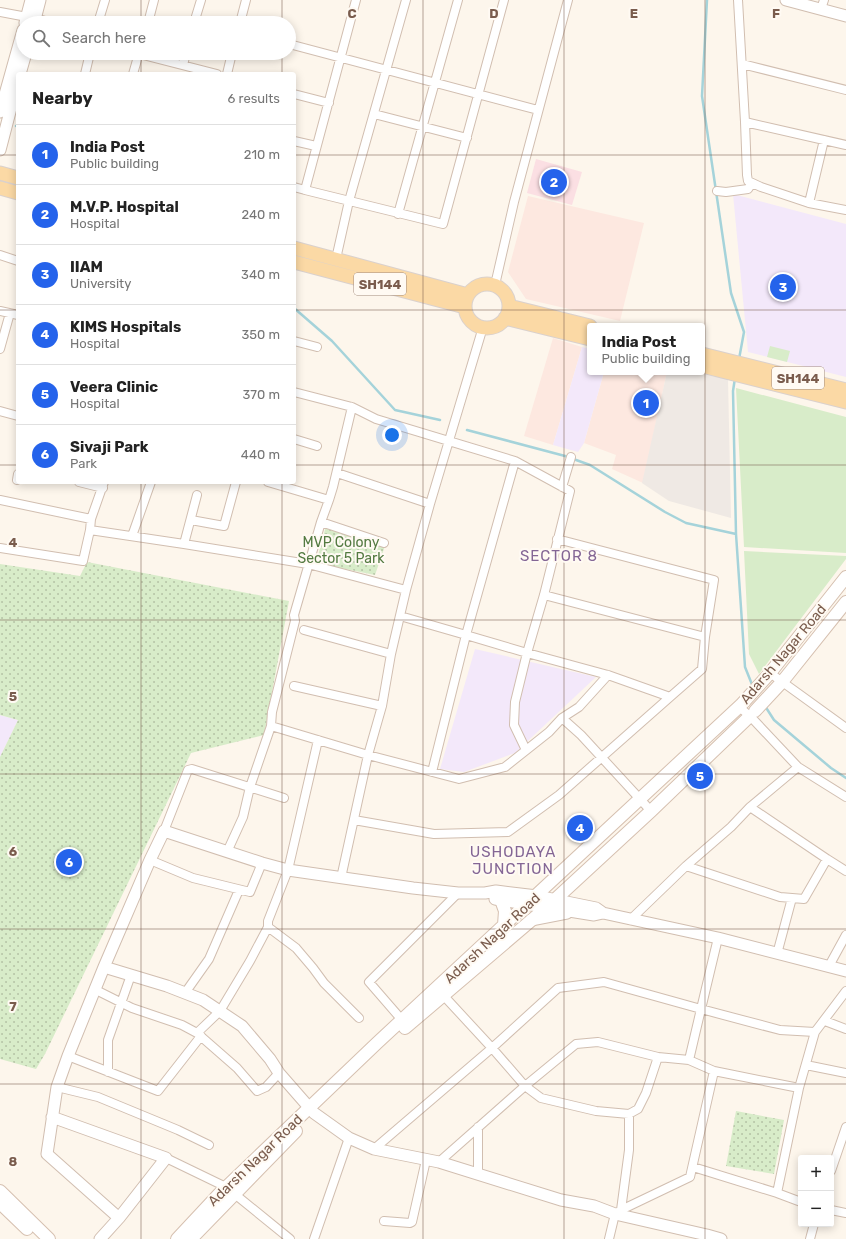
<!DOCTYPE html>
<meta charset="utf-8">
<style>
body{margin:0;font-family:Rubik,sans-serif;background:#f6f6f6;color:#222}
.controls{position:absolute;right:12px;bottom:12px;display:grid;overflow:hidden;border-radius:4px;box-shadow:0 2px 10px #0003}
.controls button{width:36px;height:36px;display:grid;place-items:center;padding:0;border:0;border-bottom:1px solid #e0e0e0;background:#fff;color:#222;font:20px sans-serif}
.you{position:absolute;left:392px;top:435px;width:14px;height:14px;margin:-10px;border:3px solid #fff;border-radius:50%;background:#1a73e8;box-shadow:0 0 0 6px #1a73e833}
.badge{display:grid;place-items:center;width:26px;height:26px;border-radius:50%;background:#2563eb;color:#fff;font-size:13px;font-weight:700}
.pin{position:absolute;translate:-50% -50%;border:2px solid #fff;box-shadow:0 1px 4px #0006}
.popup{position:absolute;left:587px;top:323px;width:118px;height:52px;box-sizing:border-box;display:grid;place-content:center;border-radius:4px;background:#fff;filter:drop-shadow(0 1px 3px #0005);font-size:13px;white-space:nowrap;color:#767676}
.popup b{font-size:15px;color:#222}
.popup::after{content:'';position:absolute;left:50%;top:100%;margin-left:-8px;border:8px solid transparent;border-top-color:#fff}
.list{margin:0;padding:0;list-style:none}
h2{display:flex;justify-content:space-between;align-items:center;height:52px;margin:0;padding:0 16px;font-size:17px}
h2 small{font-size:13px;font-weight:400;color:#767676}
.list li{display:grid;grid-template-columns:26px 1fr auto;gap:12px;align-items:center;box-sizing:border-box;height:60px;padding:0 16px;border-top:1px solid #e0e0e0}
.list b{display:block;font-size:15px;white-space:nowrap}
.list p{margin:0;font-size:13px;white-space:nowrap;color:#767676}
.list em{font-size:13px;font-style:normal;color:#767676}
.icon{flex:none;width:22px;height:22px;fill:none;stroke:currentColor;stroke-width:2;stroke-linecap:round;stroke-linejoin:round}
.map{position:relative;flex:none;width:846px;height:1239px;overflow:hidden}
.search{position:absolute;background:#fff;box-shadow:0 2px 10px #0003;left:16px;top:16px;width:280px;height:44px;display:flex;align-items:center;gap:10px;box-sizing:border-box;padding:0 14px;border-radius:22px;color:#767676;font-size:15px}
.panel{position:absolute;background:#fff;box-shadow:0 2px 10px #0003;left:16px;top:72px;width:280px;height:412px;border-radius:4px}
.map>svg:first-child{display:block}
.commercial{fill:#fde8e0}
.industrial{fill:#efe9e4}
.education{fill:#f3e8fa}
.medical{fill:#fbdfe3}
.grass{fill:#d8ecc9}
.park{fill:url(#park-dots)}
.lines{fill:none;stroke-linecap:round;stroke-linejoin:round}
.stream{stroke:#a5d3da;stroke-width:2.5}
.minor-casing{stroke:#d1beb0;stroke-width:10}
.tertiary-casing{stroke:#d1beb0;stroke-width:13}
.secondary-casing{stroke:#d6c0b0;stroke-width:14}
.primary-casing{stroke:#dad1cd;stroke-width:15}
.minor{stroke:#fff;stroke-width:8}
.tertiary{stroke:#fff;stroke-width:11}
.secondary{stroke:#fff;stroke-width:12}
.primary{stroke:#fbd9a5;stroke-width:13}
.grid{fill:none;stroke:#7a5c4d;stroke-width:1;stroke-opacity:0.55}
.labels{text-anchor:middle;stroke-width:4;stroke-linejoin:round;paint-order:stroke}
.shield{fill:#fffaf3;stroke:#a28b7f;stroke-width:1}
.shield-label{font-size:13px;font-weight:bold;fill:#7a5c4d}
.park-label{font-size:14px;fill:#537a41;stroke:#fffaf3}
.street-label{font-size:14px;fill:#7a5c4d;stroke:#fffaf3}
.neighbourhood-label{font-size:15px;letter-spacing:1px;fill:#846695;stroke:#fffaf3}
.grid-label{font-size:13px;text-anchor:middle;font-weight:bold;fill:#7a5c4d;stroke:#fffaf3;stroke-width:4;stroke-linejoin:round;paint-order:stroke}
</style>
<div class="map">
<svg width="846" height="1239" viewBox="0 0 846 1239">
<defs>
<pattern id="park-dots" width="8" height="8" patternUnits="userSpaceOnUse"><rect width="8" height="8" fill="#d8ecc9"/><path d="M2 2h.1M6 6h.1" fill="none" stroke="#b4c2a5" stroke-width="1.8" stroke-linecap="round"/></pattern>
</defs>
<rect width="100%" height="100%" fill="#fdf6ec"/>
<!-- commercial -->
<path class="commercial" d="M 528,196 L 644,223 L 620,321 L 526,299 L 508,272 Z
M 553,338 L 582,347 L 553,445 L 524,436 Z
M 604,372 L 667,372 L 643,483 L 612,469 L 616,455 L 584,443 Z"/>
<!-- industrial -->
<path class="industrial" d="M 667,372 L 690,372 L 728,379 L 731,518 L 669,501 L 642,483 Z"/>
<!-- education -->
<path class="education" d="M 733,194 L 846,224 L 846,377 L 748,352 Z
M 582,347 L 590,349 L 590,372 L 604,372 L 584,443 L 578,452 L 553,445 Z
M 475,649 L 596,677 L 515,753 L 464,772 L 440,769 Z
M 0,715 L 18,720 L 0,757 Z"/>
<!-- medical -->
<path class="medical" d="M 536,159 L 582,172 L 572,205 L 527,193 Z"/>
<!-- grass -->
<path class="grass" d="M 770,346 L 790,351 L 787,362 L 767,357 Z
M 736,388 L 846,417 L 846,553 L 744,547 Z
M 744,551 L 846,556 L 846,559 L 759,674 L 749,654 Z"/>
<!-- park -->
<path class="park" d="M 326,526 L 385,546 L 375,575 L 316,563 Z
M 87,562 L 289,601 L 264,735 L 191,753 L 45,1054 L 36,1069 L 0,1059 L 0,757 L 18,720 L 0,715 L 0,564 L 80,576 Z
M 736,1111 L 784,1120 L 774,1174 L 726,1166 Z"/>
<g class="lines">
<!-- stream -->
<path class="stream" d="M 707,0 L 702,96 L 731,293 L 744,332 L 739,359
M 16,126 L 18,126
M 294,308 L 332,341 L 395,410 L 440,420
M 735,378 L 733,391 L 736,534 L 745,667 L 753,687
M 467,430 L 565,456 L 590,465 L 665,512 L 686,523 L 736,534
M 765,706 L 774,720 L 831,768 L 846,778"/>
<!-- minor casing -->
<g class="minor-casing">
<path id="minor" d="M 738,0 L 745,122 L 747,175 L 748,181 L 761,187 L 809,203 L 846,210
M 821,9 L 824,0
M 0,12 L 27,17
M 35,18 L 52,23
M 98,23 L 105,0
M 148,23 L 154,0
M 194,23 L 201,0
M 240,23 L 246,0
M 289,44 L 538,110
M 139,54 L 217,74
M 742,64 L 846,90
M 183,65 L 186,53
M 85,74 L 90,53
M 133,74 L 139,53
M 227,74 L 232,53
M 294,94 L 329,103
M 374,114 L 467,138
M 745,122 L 846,145
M 294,141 L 316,146
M 294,187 L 305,190 L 356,0
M 305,190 L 443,224 L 504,0
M 717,191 L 726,192 L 748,189 L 752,183
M 809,203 L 824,140
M 398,214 L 458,0
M 0,255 L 18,261
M 336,259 L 349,201 L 406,0
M 495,285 L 514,202 L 568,0
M 0,311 L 18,315
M 294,341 L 317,347
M 0,349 L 10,313
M 352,407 L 376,419 L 515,461 L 570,491 L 544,595 L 527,653 L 515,702 L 514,725 L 526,750
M 0,411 L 18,416
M 294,439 L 317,446
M 337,473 L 430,504
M 17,480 L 18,474
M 79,482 L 103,488
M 268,482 L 329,500 L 333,487 L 352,407 L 294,392
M 562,487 L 571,457
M 0,500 L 91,519 L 90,530 L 184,544 L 308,564 L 406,590
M 91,519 L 104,482
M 191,520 L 224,526 L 236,482
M 321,522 L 384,543
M 132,536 L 151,482
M 557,539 L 714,580 L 705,637
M 184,544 L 197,495
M 0,548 L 83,561 L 90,530
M 400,616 L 466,635 L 515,461
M 304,630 L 391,654
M 770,673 L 846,728
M 294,686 L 382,706
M 739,707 L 750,716 L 798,767 L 846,797
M 562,718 L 581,735 L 651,811
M 271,726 L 368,755 L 459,779 L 505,767 L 549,732 L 562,718 L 579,707 L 608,675
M 318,740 L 288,870 L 268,921 L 268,927 L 296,948 L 313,968 L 324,983 L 359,1018
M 432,772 L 466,635 L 527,653 L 608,675 L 670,697 L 702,669 L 705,637 L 544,595
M 354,820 L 434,834 L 508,832 L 559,795 L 670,697
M 164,831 L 188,770 L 192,769 L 284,798
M 227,852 L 243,817 L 250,787 L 271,726 L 272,712 L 295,621 L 294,615 L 321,522 L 329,500
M 827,859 L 846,871
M 150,860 L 193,878 L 250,892 L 262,863
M 686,866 L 780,897 L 804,899 L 827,859 L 750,807
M 341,878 L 368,755 L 382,706 L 391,654 L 406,590 L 430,504 L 483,327
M 630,920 L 686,866 L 731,827 L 750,807 L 798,767
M 718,938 L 701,1009 L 780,1030 L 815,1032
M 777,954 L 792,898
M 829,966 L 846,935
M 94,989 L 132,1008 L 182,1025 L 197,1033 L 237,1068 L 257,1091 L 266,1087 L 279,1073
M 185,993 L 209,959 L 239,890
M 402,1020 L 369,982 L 458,893
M 825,1021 L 846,1029
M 197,1033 L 220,1011 L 250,961 L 268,927
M 68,1056 L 158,1091 L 201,1036
M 658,1057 L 598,1042 L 576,1044 L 525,1086 L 541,1098 L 596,1111 L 629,1114 L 638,1109 L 646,1093 L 658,1057 L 689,1060 L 714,1071 L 799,1088 L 777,1193 L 801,1202
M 806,1065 L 846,1073
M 108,1072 L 108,1040 L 131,975
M 57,1087 L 98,1097 L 178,1130 L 209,1145
M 799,1088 L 815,1032 L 846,991
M 478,1127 L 478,1174
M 374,1149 L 492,1048 L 558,988 L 604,982 L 701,1009 L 689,1060
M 166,1158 L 226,1187 L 290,1239
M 439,1162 L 525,1086 L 492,1048 L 443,995
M 693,1167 L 777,1193
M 831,1171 L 846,1127
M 621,1210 L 690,1177 L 714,1071
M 831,1210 L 846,1213
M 384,1221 L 410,1223 L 412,1222 L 426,1160
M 314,1239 L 349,1138
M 609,1239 L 615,1214 L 621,1210 L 629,1150 L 629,1114
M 810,1239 L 814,1224"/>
</g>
<!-- tertiary casing -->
<g class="tertiary-casing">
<path id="tertiary" d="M 786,0 L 846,16
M 25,23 L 31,0
M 34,23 L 40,0
M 20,74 L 26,53
M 0,112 L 23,30
M 0,150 L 18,81
M 495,899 L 594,915 L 603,913 L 718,938 L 846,971
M 531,920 L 567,913
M 104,967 L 167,986 L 203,1000 L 242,1026 L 270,1059 L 279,1073 L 314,1113 L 349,1138 L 374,1149 L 439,1162 L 561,1200 L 594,1206 L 615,1214 L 707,1235 L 721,1239
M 52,1117 L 166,1158 L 119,1218 L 100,1239
M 119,1218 L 47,1154 L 57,1087 L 68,1056 L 104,967 L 150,860 L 164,831 L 262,863 L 288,870 L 413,888 L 458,893 L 485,893 L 496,891 L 537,896 L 596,908 L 603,913"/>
</g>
<!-- secondary casing -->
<g class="secondary-casing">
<path id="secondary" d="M 755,711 L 782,682 L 846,602
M 501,900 L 505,911 L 504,925
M 405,1028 L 547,907 L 651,811 L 750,716
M 0,1191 L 49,1239
M 0,1203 L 27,1229
M 177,1239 L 219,1194 L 377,1043 L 741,705 L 770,673 L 846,577
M 191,1239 L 296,1131"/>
</g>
<!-- primary casing -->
<g class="primary-casing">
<path id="primary" d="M 0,173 L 18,178
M 0,188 L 18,193
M 294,248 L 468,295
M 294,262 L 465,307
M465 306a22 22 0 1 1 44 0a22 22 0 1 1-44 0Z
M 509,306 L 590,326
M 505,318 L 590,339
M 702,354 L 846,390
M 702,366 L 846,402"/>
</g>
<!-- minor -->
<use href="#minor" class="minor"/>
<!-- tertiary -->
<use href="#tertiary" class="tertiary"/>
<!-- secondary -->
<use href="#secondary" class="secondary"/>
<!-- primary -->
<use href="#primary" class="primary"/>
</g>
<!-- grid -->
<path class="grid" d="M 141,0 L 141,23M 282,0 L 282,23M 423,0 L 423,1239M 564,0 L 564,1239M 705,0 L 705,1239M 141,53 L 141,74M 282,53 L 282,74M 0,155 L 18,155M 294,155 L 846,155M 0,310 L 18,310M 294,310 L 846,310M 0,465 L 18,465M 294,465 L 846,465M 141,482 L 141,1239M 282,482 L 282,1239M 0,620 L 846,620M 0,774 L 846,774M 0,929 L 846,929M 0,1084 L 846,1084"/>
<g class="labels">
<!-- shield labels -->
<g class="shield">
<rect x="354" y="273" width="52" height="22" rx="3"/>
<rect x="772" y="367" width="52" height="22" rx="3"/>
</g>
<g class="shield-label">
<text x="380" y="289">SH144</text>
<text x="798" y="383">SH144</text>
</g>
<!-- park labels -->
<g class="park-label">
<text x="341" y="547">MVP Colony<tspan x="341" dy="16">Sector 5 Park</tspan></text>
</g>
<!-- street labels -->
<g class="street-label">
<text transform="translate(783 654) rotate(-50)" y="5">Adarsh Nagar Road</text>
<text transform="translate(492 938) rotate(-43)" y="5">Adarsh Nagar Road</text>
<text transform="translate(255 1160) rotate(-44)" y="5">Adarsh Nagar Road</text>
</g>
<!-- neighbourhood labels -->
<g class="neighbourhood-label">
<text x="559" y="561">SECTOR 8</text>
<text x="513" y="857">USHODAYA<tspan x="513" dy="17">JUNCTION</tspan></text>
</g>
</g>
<g class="grid-label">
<text x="352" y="18">C</text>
<text x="494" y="18">D</text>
<text x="634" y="18">E</text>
<text x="776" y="18">F</text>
<text x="13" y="547">4</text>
<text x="13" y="701">5</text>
<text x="13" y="856">6</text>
<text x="13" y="1011">7</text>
<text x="13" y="1166">8</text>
</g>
</svg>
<div class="controls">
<button>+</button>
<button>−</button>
</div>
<div class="you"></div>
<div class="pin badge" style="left:646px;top:403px">1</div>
<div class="popup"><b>India Post</b>Public building</div>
<div class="pin badge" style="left:554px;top:182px">2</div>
<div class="pin badge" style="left:783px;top:287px">3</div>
<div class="pin badge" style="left:580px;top:828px">4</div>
<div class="pin badge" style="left:700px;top:776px">5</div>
<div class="pin badge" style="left:69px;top:862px">6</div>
<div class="search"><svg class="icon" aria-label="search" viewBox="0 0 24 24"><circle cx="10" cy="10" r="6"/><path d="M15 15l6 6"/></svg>Search here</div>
<section class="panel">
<h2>Nearby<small>6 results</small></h2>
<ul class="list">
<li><span class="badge">1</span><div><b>India Post</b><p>Public building</p></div><em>210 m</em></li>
<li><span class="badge">2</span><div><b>M.V.P. Hospital</b><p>Hospital</p></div><em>240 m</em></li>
<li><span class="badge">3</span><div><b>IIAM</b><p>University</p></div><em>340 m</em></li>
<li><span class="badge">4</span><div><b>KIMS Hospitals</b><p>Hospital</p></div><em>350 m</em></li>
<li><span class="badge">5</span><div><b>Veera Clinic</b><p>Hospital</p></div><em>370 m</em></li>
<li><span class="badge">6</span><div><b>Sivaji Park</b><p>Park</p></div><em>440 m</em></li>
</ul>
</section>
</div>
